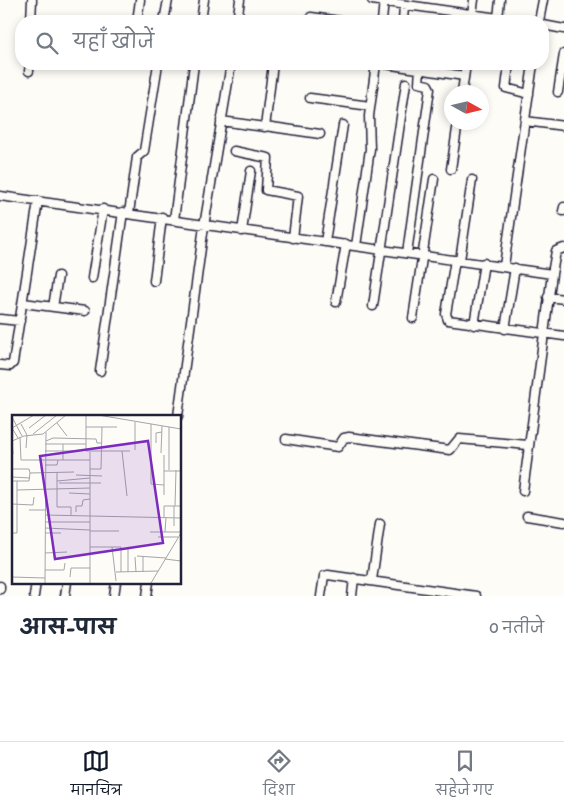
<!DOCTYPE html>
<html lang="hi">
<meta charset="utf-8">
<style>
body{margin:0;font-family:Itim,"Playpen Sans Deva",sans-serif;background:#f2f2f3;color:#1f2937}
.compass{position:absolute;left:444px;top:85px;width:45px;height:45px;border-radius:50%;background:#fff;box-shadow:0 2px 8px #0003;rotate:98deg}
.list{margin:0;padding:0;list-style:none}
h2{display:flex;justify-content:space-between;align-items:center;height:65px;margin:0;padding:0 20px;font-size:21px}
h2 small{font-size:16px;font-weight:400;color:#747a83}
.icon{flex:none;width:28px;height:28px;fill:none;stroke:currentColor;stroke-width:2;stroke-linecap:round;stroke-linejoin:round}
.map{position:relative;flex:none;width:564px;height:596px;overflow:hidden}
.search{position:absolute;background:#fff;box-shadow:0 2px 8px #0003;left:15px;right:15px;top:15px;height:55px;display:flex;align-items:center;gap:12px;box-sizing:border-box;padding:0 18px;border-radius:20px;color:#747a83;font-size:19px}
.sheet{height:145px;background:#fff}
nav{display:flex;justify-content:space-around;align-items:center;box-sizing:border-box;height:70px;border-top:1px solid #e0e1e3;background:#fff;font-size:14px;color:#747a83}
nav a{display:grid;justify-items:center;gap:2px}
nav .on{color:#111827}
.map>svg:first-child{display:block}
.lines{fill:none;stroke-linecap:round;stroke-linejoin:round}
.minor-casing{stroke:#22223b;stroke-width:11}
.minor{stroke:#fdfcf7;stroke-width:8}
.inset-road{fill:none;stroke:#a5a5ac;stroke-width:1}
.view{fill:#7b2cbf;fill-opacity:0.15;stroke:#7b2cbf;stroke-width:2.5}
.inset-edge{fill:none;stroke:#22223b;stroke-width:2.5}
</style>
<div class="map">
<svg width="564" height="596" viewBox="0 0 564 596">
<rect width="100%" height="100%" fill="#fdfcf7"/>
<filter id="ink" filterUnits="userSpaceOnUse"><feTurbulence type="fractalNoise" baseFrequency=".02" numOctaves="2"/><feDisplacementMap in="SourceGraphic" scale="10" xChannelSelector="R" yChannelSelector="G"/><feConvolveMatrix kernelMatrix="1 2 1 2 8 2 1 2 1" color-interpolation-filters="sRGB"/></filter>
<g filter="url(#ink)">
<g class="lines">
<!-- minor casing -->
<g class="minor-casing">
<path id="minor" d="M 372,0 L 520,21
M 311,17 L 340,21
M 498,18 L 500,0
M 31,21 L 32,0
M 137,21 L 140,0
M 164,21 L 168,0
M 201,21 L 204,0
M 237,21 L 240,0
M 382,21 L 384,0
M 403,21 L 404,5
M 471,21 L 474,0
M 539,21 L 543,0
M 543,25 L 564,29
M 385,64 L 464,76
M 509,64 L 506,88 L 529,94
M 29,71 L 30,64
M 462,92 L 466,64
M 558,92 L 564,54
M 310,98 L 370,106
M 221,121 L 265,127 L 273,64
M 525,121 L 564,126
M 265,126 L 320,134
M 234,151 L 268,158 L 266,190 L 298,196 L 293,238
M 451,169 L 458,122
M 0,196 L 552,274
M 563,211 L 564,207
M 129,213 L 137,157 L 144,151 L 158,64
M 174,220 L 194,64
M 242,231 L 251,171
M 325,242 L 343,125
M 356,246 L 370,149 L 369,116 L 376,64
M 407,253 L 430,89 L 428,85 L 419,83 L 420,69
M 455,260 L 446,314 L 448,320 L 564,336
M 460,260 L 472,180
M 504,266 L 533,64
M 92,278 L 103,209
M 154,281 L 162,217
M 548,297 L 564,299
M 336,302 L 346,244
M 23,303 L 85,311
M 373,306 L 406,83
M 53,307 L 58,276
M 413,318 L 434,179
M 0,319 L 20,321
M 474,325 L 484,263
M 505,329 L 515,268
M 0,365 L 10,366 L 13,363 L 38,201
M 100,371 L 123,212
M 178,416 L 204,226 L 231,64
M 286,439 L 338,447 L 344,438 L 349,437 L 450,450 L 459,439 L 528,445
M 523,491 L 552,274 L 556,251 L 564,248
M 527,516 L 564,522
M 372,580 L 380,524
M 0,589 L 0,586
M 34,596 L 36,582
M 65,596 L 67,582
M 114,596 L 116,582
M 147,596 L 149,582
M 321,596 L 324,576 L 328,575 L 476,596
M 352,596 L 354,578"/>
</g>
<!-- minor -->
<use href="#minor" class="minor"/>
</g>
</g>
<!-- overview -->
<g transform="translate(12 415)">
<rect width="169" height="169" fill="#fdfcf7"/>
<path class="inset-road" d="M 74,0 L 74,36 L 118,36M 86,0 L 169,14M 0,2 L 10,21M 123,7 L 123,35M 45,8 L 55,21M 9,9 L 15,20 L 14,33M 139,9 L 139,69 L 152,70M 74,12 L 105,12M 157,12 L 157,55M 17,13 L 34,0M 21,19 L 45,0M 8,22 L 9,45 L 78,45M 6,23 L 0,13 L 22,0M 0,24 L 1,39M 0,26 L 12,21 L 31,19 L 54,0M 34,26 L 41,23 L 84,24 L 85,28 L 89,28M 144,28 L 144,18 L 150,17M 33,29 L 74,29M 51,29 L 51,45M 33,36 L 51,36M 51,36 L 67,36M 110,36 L 115,81M 149,38 L 150,11M 33,50 L 45,50 L 46,45M 0,54 L 17,54 L 18,58 L 17,66 L 0,66M 78,54 L 89,54 L 90,12M 152,56 L 169,56M 45,57 L 45,92 L 59,92 L 59,100M 18,58 L 62,57M 64,60 L 90,61M 0,62 L 18,63M 45,66 L 78,63M 47,68 L 89,68M 5,75 L 78,73M 57,78 L 78,79M 152,80 L 152,40M 0,89 L 21,90 L 22,82M 163,91 L 164,55M 17,95 L 33,95M 64,97 L 64,91 L 70,91 L 71,85 L 78,84M 33,100 L 169,103M 152,102 L 152,91 L 169,91M 33,107 L 78,107M 162,111 L 162,91M 33,113 L 78,115M 78,116 L 107,116M 138,117 L 169,117M 153,117 L 154,102M 0,118 L 5,118 L 5,66M 33,118 L 49,118M 146,122 L 166,122M 78,132 L 109,132 L 109,157M 100,132 L 104,166M 33,138 L 55,137M 125,141 L 154,143M 123,142 L 124,157M 153,144 L 169,146M 33,155 L 52,155 L 53,148M 104,157 L 146,156M 116,157 L 116,134M 131,157 L 131,141M 0,162 L 33,163M 58,162 L 59,153 L 78,153M 33,168 L 34,17M 78,168 L 78,37M 139,168 L 169,118"/>
<path class="view" d="M 136,26 L 151,128 L 43,144 L 28,41 Z"/>
<rect width="169" height="169" class="inset-edge"/>
</g>
</svg>
<svg class="compass" viewBox="-18 -18 36 36"><path d="M0-13l5 13h-10z" fill="#e53935"/><path d="M0 13l5-13h-10z" fill="#747a83"/></svg>
<div class="search"><svg class="icon" aria-label="search" viewBox="0 0 24 24"><circle cx="10" cy="10" r="6"/><path d="M15 15l6 6"/></svg>यहाँ खोजें</div>
</div>
<section class="sheet">
<h2>आस-पास<small>0 नतीजे</small></h2>
<ul class="list">
</ul>
</section>
<nav>
<a class="on"><svg class="icon" aria-label="map" viewBox="0 0 24 24"><path d="M3 6l6-2 6 2 6-2v14l-6 2-6-2-6 2zM9 4v14M15 6v14"/></svg>मानचित्र</a>
<a><svg class="icon" aria-label="directions" viewBox="0 0 24 24"><path d="M12 3l9 9-9 9-9-9zM9 14v-3h6M13 9l2 2-2 2"/></svg>दिशा</a>
<a><svg class="icon" aria-label="saved" viewBox="0 0 24 24"><path d="M7 4h10v16l-5-4-5 4z"/></svg>सहेजे गए</a>
</nav>
